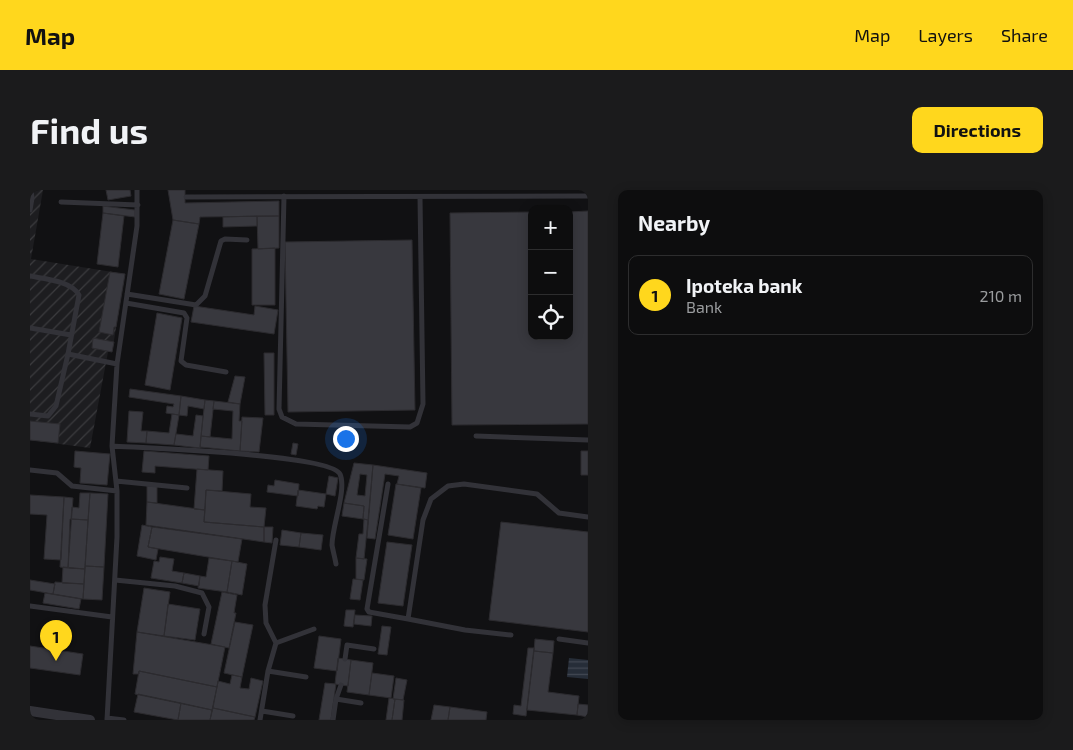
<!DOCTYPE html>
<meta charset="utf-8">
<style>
body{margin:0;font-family:"Exo 2",sans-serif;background:#1b1b1c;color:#f1f3f6}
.controls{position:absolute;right:15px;top:15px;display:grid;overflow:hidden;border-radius:10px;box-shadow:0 2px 12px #0003}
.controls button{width:45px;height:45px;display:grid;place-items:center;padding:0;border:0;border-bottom:1px solid #2d2d2e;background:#0d0d0e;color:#f1f3f6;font:25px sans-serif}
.you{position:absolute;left:315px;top:248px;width:18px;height:18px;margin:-12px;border:4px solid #fff;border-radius:50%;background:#1a73e8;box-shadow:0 0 0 8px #1a73e833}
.badge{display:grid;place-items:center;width:32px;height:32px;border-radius:50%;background:#ffd71d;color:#111;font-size:16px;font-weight:700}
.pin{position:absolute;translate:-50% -41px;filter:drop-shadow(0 1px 2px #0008)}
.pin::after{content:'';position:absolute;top:26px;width:18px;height:15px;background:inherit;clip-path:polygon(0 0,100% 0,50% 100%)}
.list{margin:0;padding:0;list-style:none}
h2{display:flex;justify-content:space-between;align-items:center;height:65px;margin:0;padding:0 20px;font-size:21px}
h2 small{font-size:16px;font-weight:400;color:#9a9c9e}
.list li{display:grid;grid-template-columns:32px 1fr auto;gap:15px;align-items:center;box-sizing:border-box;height:80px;margin:0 10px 10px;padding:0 10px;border:1px solid #2d2d2e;border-radius:10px}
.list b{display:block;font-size:19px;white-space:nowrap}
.list p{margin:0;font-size:16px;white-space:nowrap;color:#9a9c9e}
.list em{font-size:16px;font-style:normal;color:#9a9c9e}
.icon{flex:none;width:28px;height:28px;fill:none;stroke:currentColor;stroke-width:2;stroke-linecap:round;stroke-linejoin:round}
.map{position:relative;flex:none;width:558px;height:530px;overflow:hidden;border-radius:10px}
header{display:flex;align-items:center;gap:30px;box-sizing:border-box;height:70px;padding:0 25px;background:#ffd71d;color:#111}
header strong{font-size:24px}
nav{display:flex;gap:28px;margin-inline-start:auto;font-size:18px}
.intro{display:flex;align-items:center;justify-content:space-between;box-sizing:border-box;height:120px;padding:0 30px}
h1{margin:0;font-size:35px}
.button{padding:12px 22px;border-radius:10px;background:#ffd71d;color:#111;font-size:18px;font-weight:700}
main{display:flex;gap:30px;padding:0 30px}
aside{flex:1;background:#0d0d0e;border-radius:10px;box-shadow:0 2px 12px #0003}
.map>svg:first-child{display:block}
.industrial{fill:url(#industrial-furrows)}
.water{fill:url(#water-rules)}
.building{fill:#38383e;stroke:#2c2b2f;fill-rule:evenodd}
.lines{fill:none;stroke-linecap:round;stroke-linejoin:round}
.lane{stroke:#323238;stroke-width:5}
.street{stroke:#323238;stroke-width:10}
</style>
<header>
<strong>Map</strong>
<nav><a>Map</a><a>Layers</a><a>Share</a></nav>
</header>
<div class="intro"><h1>Find us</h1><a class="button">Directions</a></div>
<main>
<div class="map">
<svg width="558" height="530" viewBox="0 0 558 530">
<defs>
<pattern id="industrial-furrows" width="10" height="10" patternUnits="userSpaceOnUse" patternTransform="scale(1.25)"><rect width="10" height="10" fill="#1d1d20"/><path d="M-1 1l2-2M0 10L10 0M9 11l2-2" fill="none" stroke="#3b3b3e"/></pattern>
<pattern id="water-rules" width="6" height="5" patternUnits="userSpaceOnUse" patternTransform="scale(1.25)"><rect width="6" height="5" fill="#262d38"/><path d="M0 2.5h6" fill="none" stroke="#424853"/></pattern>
</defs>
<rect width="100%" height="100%" fill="#111113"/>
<!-- industrial -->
<path class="industrial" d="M 0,0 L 13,0 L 1,69 L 95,84 L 82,162 L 78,162 L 60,258 L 0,250 Z"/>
<!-- water -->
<path class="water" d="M 539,468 L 558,470 L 558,489 L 537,487 Z"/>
<!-- building -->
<path class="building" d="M 76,0 L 100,0 L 101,6 L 78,10 Z
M 138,0 L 155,0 L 155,13 L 249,11 L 249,26 L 170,27 L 169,34 L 143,30 Z
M 73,16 L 105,20 L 105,27 L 73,23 Z
M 558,21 L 558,234 L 422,235 L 420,23 L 502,22 L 502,146 L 539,146 L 539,22 Z
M 73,23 L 94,26 L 88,77 L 67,74 Z
M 227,26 L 227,36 L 193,37 L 193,27 Z
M 227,26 L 249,26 L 249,58 L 228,59 Z
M 143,30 L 169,34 L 154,109 L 129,104 Z
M 382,50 L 385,220 L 258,222 L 255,52 Z
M 245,58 L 245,115 L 222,115 L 222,59 Z
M 80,82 L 95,84 L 86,137 L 84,137 L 83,145 L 69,142 Z
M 164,116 L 224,125 L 225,116 L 248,120 L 244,144 L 161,132 Z
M 127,123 L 152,128 L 140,200 L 115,195 Z
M 63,148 L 84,152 L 82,162 L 62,158 Z
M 234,163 L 244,163 L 244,225 L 235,225 Z
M 205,186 L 215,187 L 210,214 L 198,212 Z
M 100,199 L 151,206 L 149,225 L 136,223 L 137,216 L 143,217 L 144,214 L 99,207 Z
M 151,206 L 175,210 L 174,219 L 158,216 L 157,226 L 149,225 Z
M 175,210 L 184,211 L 180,247 L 171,246 Z
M 184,211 L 210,214 L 209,231 L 212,231 L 210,261 L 170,257 L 171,246 L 202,249 L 203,221 L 183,219 Z
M 99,221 L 113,222 L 111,241 L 117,241 L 116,253 L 97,252 Z
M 142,224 L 149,225 L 144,255 L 116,253 L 117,241 L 139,243 Z
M 166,225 L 173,226 L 170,258 L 144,255 L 146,244 L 163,246 Z
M 212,227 L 233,228 L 229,262 L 210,261 Z
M 0,231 L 30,234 L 28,253 L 0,250 Z
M 263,253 L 268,254 L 266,265 L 261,264 Z
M 45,261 L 80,264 L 77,295 L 50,293 L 51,278 L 44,277 Z
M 114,261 L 179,266 L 178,280 L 125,276 L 125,283 L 112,282 Z
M 551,261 L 558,261 L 558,285 L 551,285 Z
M 324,273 L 343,275 L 338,330 L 333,329 L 334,316 L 314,313 ZM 330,284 L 337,285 L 335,306 L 327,305 Z
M 343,275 L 397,283 L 395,298 L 367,294 L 369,286 L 355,284 L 345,349 L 337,348 Z
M 167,279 L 193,281 L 192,301 L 176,300 L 175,320 L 164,319 Z
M 299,286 L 308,288 L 305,306 L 296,304 Z
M 245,290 L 269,294 L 268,306 L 237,302 L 238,295 L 244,296 Z
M 366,294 L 391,298 L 383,349 L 358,345 Z
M 117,296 L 127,296 L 127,313 L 117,312 Z
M 176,300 L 221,304 L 220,317 L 236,318 L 234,337 L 174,332 Z
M 268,300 L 296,304 L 294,317 L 288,316 L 287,319 L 266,316 Z
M 50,303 L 60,303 L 58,330 L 41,329 L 42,317 L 49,318 Z
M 60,303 L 78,304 L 74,377 L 55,376 Z
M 0,305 L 34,307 L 31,370 L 14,369 L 17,325 L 0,324 Z
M 34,307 L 43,308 L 38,378 L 30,377 Z
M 117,312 L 175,320 L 174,332 L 234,337 L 234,352 L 116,335 Z
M 314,313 L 334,316 L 333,329 L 312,326 Z
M 40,329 L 58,330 L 55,379 L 38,378 Z
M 334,329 L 338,330 L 334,369 L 326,368 L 329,344 L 333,344 Z
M 471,332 L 558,342 L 558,442 L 459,430 Z
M 112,335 L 122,337 L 118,357 L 128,359 L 126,370 L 107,366 Z
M 122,337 L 212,349 L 208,372 L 118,357 Z
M 234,337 L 243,337 L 242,353 L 234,352 Z
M 252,340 L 271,343 L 269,357 L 250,355 Z
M 271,343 L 293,345 L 291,360 L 269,357 Z
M 357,352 L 382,355 L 373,416 L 348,413 Z
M 130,367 L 144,369 L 142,381 L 154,383 L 152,393 L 121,388 L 124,371 L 129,372 Z
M 179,368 L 202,371 L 197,402 L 168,398 L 170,386 L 176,387 Z
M 326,368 L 337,369 L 334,390 L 326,389 Z
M 202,371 L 217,374 L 212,405 L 197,402 Z
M 55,376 L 74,377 L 72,410 L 53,409 Z
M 33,377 L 55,379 L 54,394 L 32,393 Z
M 154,383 L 170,386 L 169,396 L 152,393 Z
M 323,389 L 333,390 L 330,410 L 320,409 Z
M 0,390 L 25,394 L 23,404 L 0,400 Z
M 25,392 L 54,394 L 53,409 L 23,404 Z
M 114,398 L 140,402 L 134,446 L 107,442 Z
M 192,402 L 207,405 L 204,423 L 206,423 L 199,458 L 181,454 Z
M 15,403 L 51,409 L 49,419 L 13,413 Z
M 138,414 L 170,419 L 165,450 L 134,446 Z
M 316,420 L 325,420 L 323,437 L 314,436 Z
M 325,425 L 342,426 L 341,436 L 324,434 Z
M 205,432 L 223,435 L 212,487 L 194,483 Z
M 352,436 L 361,437 L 357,465 L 348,464 Z
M 107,442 L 195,457 L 187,497 L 109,481 L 109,484 L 103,484 Z
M 289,446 L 311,449 L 307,481 L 284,478 Z
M 505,449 L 524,451 L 523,463 L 504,461 Z
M 0,456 L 53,464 L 50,485 L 0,478 Z
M 498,458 L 504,458 L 496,526 L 483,524 L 484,515 L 491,516 Z
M 504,461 L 523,463 L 518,502 L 549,506 L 547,525 L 497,520 Z
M 308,468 L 321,470 L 318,496 L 305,494 Z
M 321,470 L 343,473 L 339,505 L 317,502 Z
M 109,481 L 187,497 L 182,520 L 105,504 Z
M 342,483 L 364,486 L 361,508 L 339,505 Z
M 202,485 L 212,487 L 210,498 L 219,499 L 221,488 L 233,491 L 225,527 L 183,518 L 188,491 L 200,494 Z
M 366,488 L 377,490 L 373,510 L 363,509 Z
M 295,493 L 306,494 L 301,530 L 289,530 Z
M 108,504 L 151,513 L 148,530 L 104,522 Z
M 359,508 L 365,509 L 362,530 L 356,530 Z
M 365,509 L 374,510 L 372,530 L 362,530 Z
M 151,513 L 182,520 L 180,530 L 148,530 Z
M 548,514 L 558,515 L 558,527 L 547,525 Z
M 404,515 L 420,517 L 418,530 L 401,530 Z
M 420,517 L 457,522 L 456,530 L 418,530 Z
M 183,518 L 225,527 L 224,530 L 180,530 Z"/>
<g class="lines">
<!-- lane -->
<path class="lane" d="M 254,6 L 249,219 L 252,227 L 266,234 L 380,237 L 387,233 L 393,214 L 390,7
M 156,7 L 558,6
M 31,12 L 108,15
M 0,20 L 2,8 L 1,0
M 0,86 C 15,89 42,91 49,105 L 38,164
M 97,104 L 166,115 L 175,106 L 191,51 L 195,49 L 217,50
M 96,113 L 154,123 L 157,128 L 151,171 L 156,175 L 196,182
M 0,138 L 41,145
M 0,224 L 18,226 L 26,216 L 38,164 L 87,174
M 446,246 L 558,250
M 82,256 C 112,258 300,264 310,284 C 317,299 302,336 302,355 C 303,361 305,368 306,374
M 0,280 L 27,283 L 42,296 L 87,301
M 86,291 L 157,298
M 358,294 L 337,419 L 339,422 L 378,429
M 85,390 L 145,396 L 172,403 L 179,417 L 174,444
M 0,416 L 82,427
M 481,445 L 435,440 L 378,429 L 393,330 L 401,309 L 418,296 L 434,294 L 507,304 L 529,323 L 558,327
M 529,449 L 558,453
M 246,453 L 284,439
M 315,469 L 317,455 L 344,459
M 238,481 L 246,453 L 236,433 L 235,415 L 246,350
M 306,509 L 311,495
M 232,521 L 263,526
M 77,528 L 94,530
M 77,530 L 87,347 L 87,301 L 82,256 L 87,174 L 107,36 L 107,0
M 230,530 L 238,481 L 276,487
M 303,530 L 306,509 L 331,513"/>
<!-- street -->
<path class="street" d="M 0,521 L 60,530"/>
</g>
</svg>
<div class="controls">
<button>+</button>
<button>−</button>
<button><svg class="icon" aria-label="locate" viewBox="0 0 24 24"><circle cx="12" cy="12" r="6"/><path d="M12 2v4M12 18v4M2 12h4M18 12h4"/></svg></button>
</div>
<div class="you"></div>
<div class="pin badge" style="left:26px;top:471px">1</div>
</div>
<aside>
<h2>Nearby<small></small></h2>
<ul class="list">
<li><span class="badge">1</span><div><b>Ipoteka bank</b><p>Bank</p></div><em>210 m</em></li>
</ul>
</aside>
</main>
